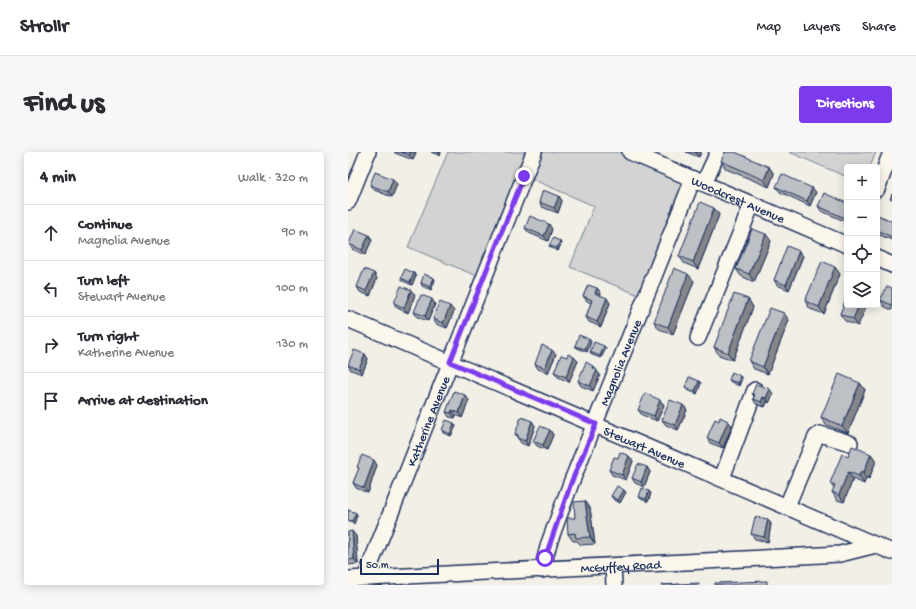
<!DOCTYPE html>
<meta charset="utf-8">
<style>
body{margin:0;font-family:"Gochi Hand",sans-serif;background:#f7f7f7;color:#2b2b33}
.controls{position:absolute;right:12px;top:12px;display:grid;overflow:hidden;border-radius:4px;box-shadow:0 2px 10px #0003}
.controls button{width:36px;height:36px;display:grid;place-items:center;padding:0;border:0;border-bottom:1px solid #e1e1e2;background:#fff;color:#2b2b33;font:20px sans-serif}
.scale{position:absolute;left:12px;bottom:10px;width:79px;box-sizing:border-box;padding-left:4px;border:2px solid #1b2f5e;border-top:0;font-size:11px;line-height:14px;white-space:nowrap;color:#1b2f5e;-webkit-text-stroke:3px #fbf7ec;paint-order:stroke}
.stop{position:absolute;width:12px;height:12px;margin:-9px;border:3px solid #7c3aed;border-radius:50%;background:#fff}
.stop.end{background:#7c3aed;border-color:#fff;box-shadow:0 1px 4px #0008}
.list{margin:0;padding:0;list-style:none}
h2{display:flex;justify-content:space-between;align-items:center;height:52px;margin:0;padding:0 16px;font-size:17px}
h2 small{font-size:13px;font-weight:400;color:#7c7c81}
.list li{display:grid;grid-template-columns:26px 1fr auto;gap:12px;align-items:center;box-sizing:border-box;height:56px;padding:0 16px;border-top:1px solid #e1e1e2}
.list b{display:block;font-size:15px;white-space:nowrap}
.list p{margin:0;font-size:13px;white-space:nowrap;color:#7c7c81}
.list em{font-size:13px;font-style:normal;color:#7c7c81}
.icon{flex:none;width:22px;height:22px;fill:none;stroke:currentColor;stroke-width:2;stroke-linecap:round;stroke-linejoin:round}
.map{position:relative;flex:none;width:544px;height:433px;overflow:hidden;border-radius:4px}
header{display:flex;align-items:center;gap:24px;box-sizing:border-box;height:56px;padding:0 20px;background:#fff;border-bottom:1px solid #e1e1e2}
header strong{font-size:19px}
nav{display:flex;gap:22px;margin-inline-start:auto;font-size:14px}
.intro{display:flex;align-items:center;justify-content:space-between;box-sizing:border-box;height:96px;padding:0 24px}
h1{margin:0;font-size:28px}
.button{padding:10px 18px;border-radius:4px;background:#7c3aed;color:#fff;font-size:14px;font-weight:700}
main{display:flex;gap:24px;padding:0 24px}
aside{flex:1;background:#fff;border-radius:4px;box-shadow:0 2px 10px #0003}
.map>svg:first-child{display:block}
.green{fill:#d2d3d2;stroke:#768198}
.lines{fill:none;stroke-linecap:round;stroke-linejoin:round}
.minor-casing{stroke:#1b2f5e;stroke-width:18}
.minor{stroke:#fbf7ec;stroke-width:15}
.wall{fill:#a3a5a9;stroke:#1b2f5e}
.shaded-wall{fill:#848689;stroke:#1b2f5e}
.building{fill:#bdc0c4;stroke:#1b2f5e}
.route{stroke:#7c3aed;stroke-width:5}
.labels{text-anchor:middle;stroke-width:3.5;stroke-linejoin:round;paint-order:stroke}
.street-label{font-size:13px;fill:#1b2f5e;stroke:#fbf7ec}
</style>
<header>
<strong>Strollr</strong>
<nav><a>Map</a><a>Layers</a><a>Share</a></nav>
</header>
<div class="intro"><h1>Find us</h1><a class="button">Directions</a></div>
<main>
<aside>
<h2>4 min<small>Walk · 320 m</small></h2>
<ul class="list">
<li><svg class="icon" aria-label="ahead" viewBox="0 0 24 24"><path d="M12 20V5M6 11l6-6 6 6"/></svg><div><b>Continue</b><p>Magnolia Avenue</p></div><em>90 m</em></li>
<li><svg class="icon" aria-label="left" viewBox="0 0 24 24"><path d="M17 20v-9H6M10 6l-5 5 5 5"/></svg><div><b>Turn left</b><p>Stewart Avenue</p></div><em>100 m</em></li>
<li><svg class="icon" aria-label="right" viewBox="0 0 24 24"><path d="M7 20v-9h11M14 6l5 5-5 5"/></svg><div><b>Turn right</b><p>Katherine Avenue</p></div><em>130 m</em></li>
<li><svg class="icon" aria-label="arrive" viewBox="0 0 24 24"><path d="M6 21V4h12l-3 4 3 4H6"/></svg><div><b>Arrive at destination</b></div></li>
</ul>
</aside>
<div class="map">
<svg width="544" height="433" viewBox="0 0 544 433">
<rect width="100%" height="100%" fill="#f2efe6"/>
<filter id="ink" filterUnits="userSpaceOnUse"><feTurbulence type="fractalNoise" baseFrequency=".025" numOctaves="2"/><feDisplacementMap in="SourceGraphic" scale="8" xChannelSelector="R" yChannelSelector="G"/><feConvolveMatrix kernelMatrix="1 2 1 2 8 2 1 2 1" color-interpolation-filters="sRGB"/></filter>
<g filter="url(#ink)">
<!-- green -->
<path class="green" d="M 100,0 L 282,0 L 345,27 L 298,146 L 222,115 L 246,54 L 177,24 L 136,127 L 60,95 Z
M 441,0 L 528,0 L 522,15 L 499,15 L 499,25 Z"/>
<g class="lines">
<!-- minor casing -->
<g class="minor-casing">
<g id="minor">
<path id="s1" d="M 282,0 L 499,93"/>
<path d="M 356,31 L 370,0"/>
<path d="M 529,37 L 542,3"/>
<path d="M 0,50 L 20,0"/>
<path d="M 529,106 L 544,113"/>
<path id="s2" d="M 0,167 L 544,400"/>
<path d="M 350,186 L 404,52"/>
<path d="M 374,326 L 407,238"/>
<path d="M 439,354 L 468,285 L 472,282 L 502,291"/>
<path d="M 265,414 L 266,433"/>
<path id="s3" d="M 194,418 L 201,391 L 223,331 L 345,27"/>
<path id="s4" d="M 17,426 L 186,0"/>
<path id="s5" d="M 0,427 L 473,403 L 492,402 L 528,393"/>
</g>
</g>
<!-- minor -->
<use href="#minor" class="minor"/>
</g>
<!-- wall -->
<path class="wall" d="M 46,0 L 68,0 L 65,8 L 47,1 Z
M 83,0 L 93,0 L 92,4 Z
M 338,0 L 353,0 L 351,5 Z
M 373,9 L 421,15 L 426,22 L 421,35 L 378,17 Z
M 49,32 L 44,45 L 26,38 L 22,33 Z
M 428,35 L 464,36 L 468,40 L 462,54 L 432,40 Z
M 211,44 L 214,49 L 210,61 L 194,55 L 191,50 Z
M 499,51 L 499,70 L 473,59 L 470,54 Z
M 366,56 L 371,63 L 350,117 L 336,111 L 331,104 Z
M 529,63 L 544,69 L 544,88 L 529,82 Z
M 177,76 L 204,77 L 200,89 L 181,81 Z
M 21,83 L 24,88 L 17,103 L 4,97 L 1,92 Z
M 212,89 L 213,92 L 210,99 L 203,96 L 201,94 Z
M 423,89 L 406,130 L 393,124 L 388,117 Z
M 455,104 L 441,138 L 429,133 L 426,128 Z
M 492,122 L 476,162 L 462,157 L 457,149 Z
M 68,123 L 64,133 L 55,129 L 53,126 Z
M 29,126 L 22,144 L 12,140 L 9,135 Z
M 87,128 L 83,138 L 74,134 L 73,131 Z
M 346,129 L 325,182 L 311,177 L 306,170 Z
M 249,136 L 253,141 L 252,143 L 262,151 L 253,175 L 241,170 L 238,165 L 243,151 L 239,149 L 235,144 Z
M 544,136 L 544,158 L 537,155 L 532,148 Z
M 67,143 L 60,161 L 49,156 L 46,151 Z
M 499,144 L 510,174 L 497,169 L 492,162 Z
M 400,147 L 405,155 L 385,208 L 371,203 L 366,195 Z
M 87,152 L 80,169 L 69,165 L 66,160 Z
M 106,159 L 99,176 L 88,172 L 85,167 Z
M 441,168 L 420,222 L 406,217 L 401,209 Z
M 241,187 L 243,190 L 239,200 L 229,196 L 227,194 Z
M 256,194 L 258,196 L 253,206 L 244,203 L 242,200 Z
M 204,198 L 208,202 L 200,221 L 190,217 L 187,212 Z
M 17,202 L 20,207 L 14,222 L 3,218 L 0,213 Z
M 219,205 L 226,205 L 230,209 L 221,230 L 210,225 L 206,220 Z
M 245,214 L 252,223 L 245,239 L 233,234 L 230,229 Z
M 394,226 L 391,234 L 383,230 L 381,228 Z
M 353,231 L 349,242 L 339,238 L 337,235 Z
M 512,231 L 517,238 L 500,281 L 478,273 L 473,265 Z
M 404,242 L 425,242 L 421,251 L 419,250 L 417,255 L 408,252 L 405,247 L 406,244 Z
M 121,248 L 114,266 L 108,263 L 107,266 L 101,265 L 98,260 Z
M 312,248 L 316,253 L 309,269 L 294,263 L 290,258 Z
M 335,253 L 339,258 L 330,278 L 318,273 L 314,268 Z
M 184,269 L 187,274 L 180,294 L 173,291 L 167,282 Z
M 380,269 L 384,274 L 375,296 L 362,291 L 359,286 Z
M 106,271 L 108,274 L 103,284 L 95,281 L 94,278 Z
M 202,278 L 205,283 L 199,298 L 189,294 L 185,289 Z
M 523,302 L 528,309 L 521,327 L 518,326 L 516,332 L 505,327 L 496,350 L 489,348 L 484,340 L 486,337 L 482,331 L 500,305 Z
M 281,304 L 285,309 L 278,328 L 264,323 L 261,318 L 270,306 Z
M 29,313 L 20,341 L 8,336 L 5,331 L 11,317 L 9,315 Z
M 299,315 L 302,320 L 296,335 L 287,331 L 284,326 Z
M 276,338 L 278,340 L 272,351 L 265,347 L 263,344 Z
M 303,341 L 300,350 L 293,347 L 291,345 Z
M 237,349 L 242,356 L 247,392 L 233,393 L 229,389 L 225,389 L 220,382 L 227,366 Z
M 0,358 L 8,361 L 9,363 L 6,372 L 0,369 Z
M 420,367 L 423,372 L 420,390 L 407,387 L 403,382 Z
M 0,380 L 8,384 L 10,412 L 0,413 Z"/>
<!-- shaded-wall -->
<path class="shaded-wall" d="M 63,0 L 68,0 L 65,8 L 61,3 Z
M 91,0 L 93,0 L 92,4 L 90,1 Z
M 347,0 L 353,0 L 351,5 Z
M 421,15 L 426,22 L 421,35 L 416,28 Z
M 45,27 L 49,32 L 44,45 L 40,40 Z
M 464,36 L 468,40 L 462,54 L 459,49 Z
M 211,44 L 214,49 L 210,61 L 206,56 Z
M 366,56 L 371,63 L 350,117 L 345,110 Z
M 201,72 L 204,77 L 200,89 L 196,84 Z
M 418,82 L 423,89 L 406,130 L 401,122 Z
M 21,83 L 24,88 L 17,103 L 14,98 Z
M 212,89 L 213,92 L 210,99 L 209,96 Z
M 451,99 L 455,104 L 441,138 L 438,133 Z
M 487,115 L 492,122 L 476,162 L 471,155 Z
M 26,121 L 29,126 L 22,144 L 18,139 Z
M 66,121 L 68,123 L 64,133 L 62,130 Z
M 340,122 L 346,129 L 325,182 L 320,175 Z
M 86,126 L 87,128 L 83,138 L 82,135 Z
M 249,136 L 253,141 L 251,146 L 247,141 Z
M 63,138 L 67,143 L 60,161 L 56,156 Z
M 259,146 L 262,151 L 253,175 L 249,170 Z
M 84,147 L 87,152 L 80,169 L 77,164 Z
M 400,147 L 405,155 L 385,208 L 380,201 Z
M 511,153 L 519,153 L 510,174 L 505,167 Z
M 102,154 L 106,159 L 99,176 L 95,171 Z
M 436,161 L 441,168 L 420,222 L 415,215 Z
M 241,187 L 243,190 L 239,200 L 237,197 Z
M 256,194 L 258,196 L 253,206 L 252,204 Z
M 204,198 L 208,202 L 200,221 L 197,216 Z
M 17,202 L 20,207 L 14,222 L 11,217 Z
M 226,205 L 230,209 L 221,230 L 218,225 Z
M 245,214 L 252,223 L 245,239 L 242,234 Z
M 392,224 L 394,226 L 391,234 L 390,231 Z
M 351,229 L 353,231 L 349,242 L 347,239 Z
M 512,231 L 517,238 L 500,281 L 494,274 Z
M 422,237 L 425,242 L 421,251 L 418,246 Z
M 117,243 L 121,248 L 114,266 L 111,261 Z
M 415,245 L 419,250 L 417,255 L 413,250 Z
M 312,248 L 316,253 L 309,269 L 306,264 Z
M 335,253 L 339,258 L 330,278 L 327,273 Z
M 104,258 L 108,263 L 107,266 L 103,261 Z
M 184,269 L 187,274 L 180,294 L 177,289 Z
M 380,269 L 384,274 L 375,296 L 371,291 Z
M 106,271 L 108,274 L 103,284 L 102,282 Z
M 202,278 L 205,283 L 199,298 L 195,293 Z
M 523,302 L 528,309 L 521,327 L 516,320 Z
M 281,304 L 285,309 L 278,328 L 274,323 Z
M 26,308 L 29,313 L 20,341 L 16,336 Z
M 299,315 L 302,320 L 296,335 L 293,330 Z
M 513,319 L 518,326 L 516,332 L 511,324 Z
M 500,320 L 505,327 L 496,350 L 491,343 Z
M 276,338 L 278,340 L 272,351 L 270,348 Z
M 301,339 L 303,341 L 300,350 L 298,347 Z
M 237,349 L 242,356 L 247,392 L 242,385 Z
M 8,361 L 9,363 L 6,372 L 4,369 Z
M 420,367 L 423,372 L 420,390 L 416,385 Z
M 4,379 L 8,384 L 10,412 L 6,407 Z"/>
<!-- building -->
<path class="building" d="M 53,0 L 63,0 L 61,3 Z
M 377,0 L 387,0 L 421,15 L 416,28 L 373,9 Z
M 27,20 L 45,27 L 40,40 L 22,33 Z
M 434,22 L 464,36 L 459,49 L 428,35 Z
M 195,38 L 211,44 L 206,56 L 191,50 Z
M 476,41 L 499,51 L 499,67 L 470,54 Z
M 544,42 L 544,48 L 542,47 Z
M 352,50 L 366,56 L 345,110 L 331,104 Z
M 529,63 L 544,69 L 544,85 L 529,78 Z
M 182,64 L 201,72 L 196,84 L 177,76 Z
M 7,77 L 21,83 L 14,98 L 1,92 Z
M 404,77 L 418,82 L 401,122 L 388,117 Z
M 205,86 L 212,89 L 209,96 L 201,94 Z
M 439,94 L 451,99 L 438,133 L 426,128 Z
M 474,109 L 487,115 L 471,155 L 457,149 Z
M 326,116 L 340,122 L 320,175 L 306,170 Z
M 16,117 L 26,121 L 18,139 L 9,135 Z
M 57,117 L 66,121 L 62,130 L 53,126 Z
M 76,122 L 86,126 L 82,135 L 73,131 Z
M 240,133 L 249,136 L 247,141 L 259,146 L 249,170 L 238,165 L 244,148 L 235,144 Z
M 53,134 L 63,138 L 56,156 L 46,151 Z
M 539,134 L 544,136 L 544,153 L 532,148 Z
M 386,142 L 400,147 L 380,201 L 366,195 Z
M 73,143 L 84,147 L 77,164 L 66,160 Z
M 499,144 L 499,153 L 511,153 L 505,167 L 492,162 Z
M 92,150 L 102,154 L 95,171 L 85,167 Z
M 422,156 L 436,161 L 415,215 L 401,209 Z
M 231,183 L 241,187 L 237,197 L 227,194 Z
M 246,190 L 256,194 L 252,204 L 242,200 Z
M 194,193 L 204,198 L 197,216 L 187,212 Z
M 6,198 L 17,202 L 11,217 L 0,213 Z
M 220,202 L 226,205 L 218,225 L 206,220 L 213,203 L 219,205 Z
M 238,210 L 245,214 L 245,216 L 249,218 L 242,234 L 230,229 Z
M 384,220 L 392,224 L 390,231 L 381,228 Z
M 491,222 L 512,231 L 494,274 L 473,265 Z
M 341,225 L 351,229 L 347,239 L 337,235 Z
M 408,232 L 422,237 L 418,246 L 415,245 L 413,250 L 405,247 L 407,243 L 404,242 Z
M 106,239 L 117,243 L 111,261 L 104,258 L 103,261 L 98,260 Z
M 297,241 L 312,248 L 306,264 L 290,258 Z
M 322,248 L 335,253 L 327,273 L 314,268 Z
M 173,265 L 184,269 L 177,289 L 169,286 L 170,283 L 167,282 Z
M 372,265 L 380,269 L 371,291 L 359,286 L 367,267 L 371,269 Z
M 98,268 L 106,271 L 102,282 L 94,278 Z
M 192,274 L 202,278 L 195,293 L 185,289 Z
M 504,294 L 523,302 L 516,320 L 513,319 L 511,324 L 500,320 L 491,343 L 484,340 L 487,333 L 482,331 L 494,302 L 500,305 Z
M 272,300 L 281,304 L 274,323 L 261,318 L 266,305 L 270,306 Z
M 14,303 L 26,308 L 16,336 L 5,331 L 11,316 L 9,315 Z
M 290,312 L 299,315 L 293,330 L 284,326 Z
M 269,334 L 276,338 L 270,348 L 263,344 Z
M 294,336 L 301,339 L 298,347 L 291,345 Z
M 237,349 L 242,385 L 228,386 L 227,381 L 220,382 L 219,366 L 227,366 L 226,350 Z
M 0,358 L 8,361 L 4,369 L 0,368 Z
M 407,365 L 420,367 L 416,385 L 403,382 Z
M 4,379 L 6,407 L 0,408 L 0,380 Z
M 419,429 L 419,433 L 367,433 L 367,431 Z
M 351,431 L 351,433 L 313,433 Z"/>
</g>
<g class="lines" filter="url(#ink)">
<!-- route -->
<path class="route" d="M 176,24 L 102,210 L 248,272 L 223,331 L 197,406"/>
</g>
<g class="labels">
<!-- street labels -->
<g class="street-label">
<text dy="5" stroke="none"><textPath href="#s1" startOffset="118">Woodcrest Avenue</textPath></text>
<text dy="5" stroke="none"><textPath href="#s3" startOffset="222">Magnolia Avenue</textPath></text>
<text dy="5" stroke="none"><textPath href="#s4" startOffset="169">Katherine Avenue</textPath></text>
<text dy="5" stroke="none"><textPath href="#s2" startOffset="323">Stewart Avenue</textPath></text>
<text dy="5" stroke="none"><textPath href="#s5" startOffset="273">McGuffey Road</textPath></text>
</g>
</g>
</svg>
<div class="controls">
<button>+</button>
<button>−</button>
<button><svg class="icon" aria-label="locate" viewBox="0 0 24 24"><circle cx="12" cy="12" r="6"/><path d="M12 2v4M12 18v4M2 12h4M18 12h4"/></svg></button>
<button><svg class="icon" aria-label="layers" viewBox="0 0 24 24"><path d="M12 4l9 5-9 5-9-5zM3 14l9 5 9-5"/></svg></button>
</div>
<div class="scale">50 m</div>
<div class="stop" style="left:197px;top:406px"></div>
<div class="stop end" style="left:176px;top:24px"></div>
</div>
</main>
